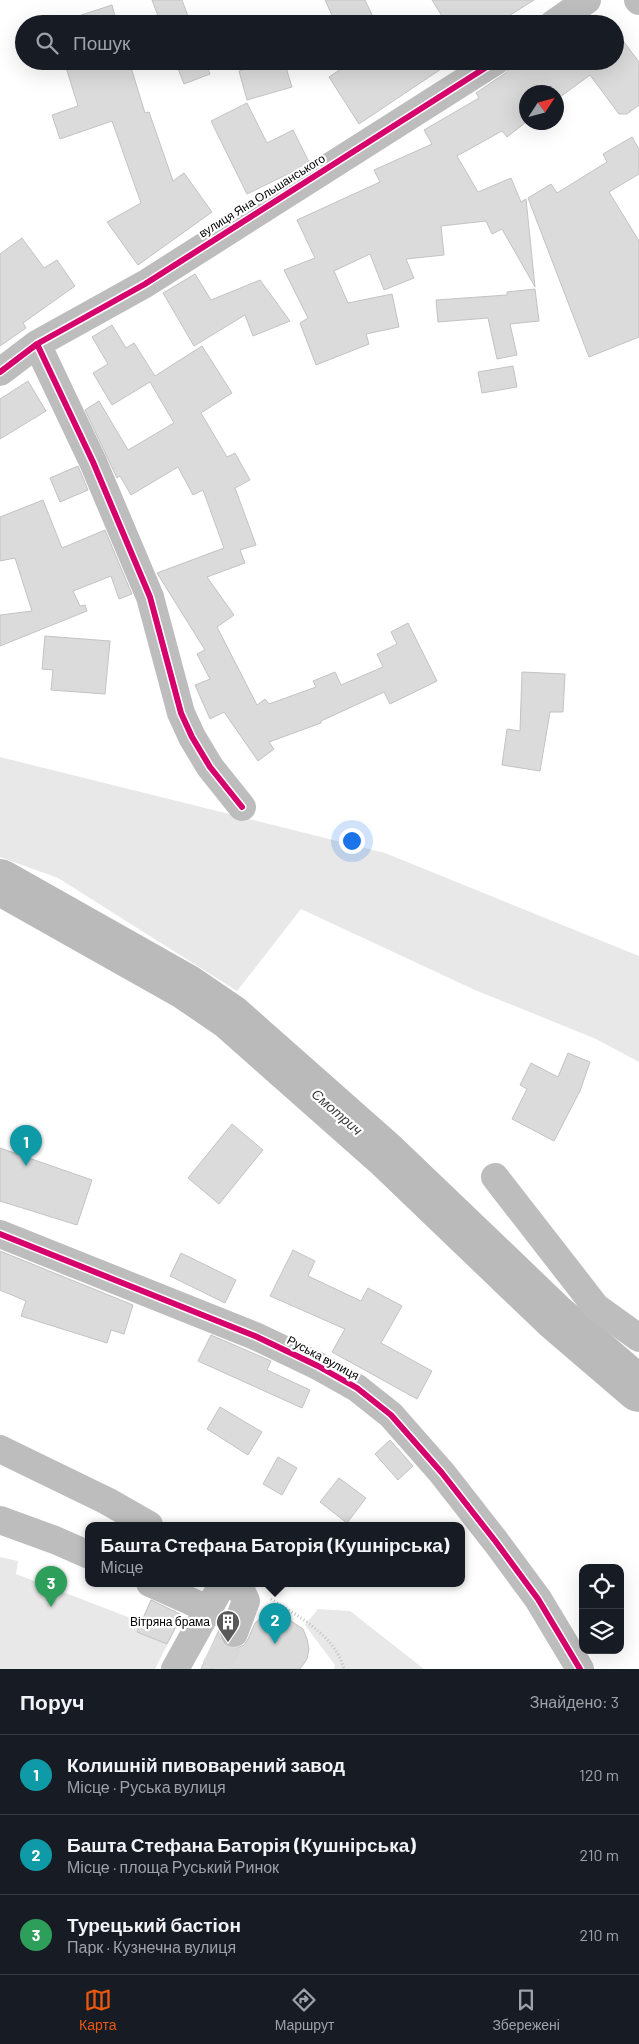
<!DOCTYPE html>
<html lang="uk">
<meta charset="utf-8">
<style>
body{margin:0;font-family:Barlow,sans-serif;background:#20242c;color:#f1f3f6}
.controls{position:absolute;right:15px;bottom:15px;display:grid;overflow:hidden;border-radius:10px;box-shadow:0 5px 20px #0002}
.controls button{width:45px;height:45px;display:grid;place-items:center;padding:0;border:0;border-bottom:1px solid #363941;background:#171b24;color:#f1f3f6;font:25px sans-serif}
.compass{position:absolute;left:519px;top:85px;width:45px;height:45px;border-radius:50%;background:#171b24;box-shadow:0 5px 20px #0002;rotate:54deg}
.you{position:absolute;left:351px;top:840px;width:18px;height:18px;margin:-12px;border:4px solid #fff;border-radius:50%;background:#1a73e8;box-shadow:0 0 0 8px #1a73e833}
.badge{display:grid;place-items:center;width:32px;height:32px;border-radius:50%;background:#ea580c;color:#fff;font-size:16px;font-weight:700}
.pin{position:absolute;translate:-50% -41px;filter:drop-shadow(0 1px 2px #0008)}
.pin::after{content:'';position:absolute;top:26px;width:18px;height:15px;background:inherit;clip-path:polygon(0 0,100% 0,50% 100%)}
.popup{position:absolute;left:85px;top:1522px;width:380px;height:65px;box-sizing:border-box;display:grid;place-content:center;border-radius:10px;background:#171b24;filter:drop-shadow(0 1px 4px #0005);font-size:16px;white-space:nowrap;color:#9ea1a6}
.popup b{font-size:19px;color:#f1f3f6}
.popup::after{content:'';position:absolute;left:50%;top:100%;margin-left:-10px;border:10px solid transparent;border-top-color:#171b24}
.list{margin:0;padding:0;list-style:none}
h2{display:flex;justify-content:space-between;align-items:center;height:65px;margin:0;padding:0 20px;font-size:21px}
h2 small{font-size:16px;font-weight:400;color:#9ea1a6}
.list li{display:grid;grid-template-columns:32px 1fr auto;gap:15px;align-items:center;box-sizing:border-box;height:80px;padding:0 20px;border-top:1px solid #363941}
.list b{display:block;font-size:19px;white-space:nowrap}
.list p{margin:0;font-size:16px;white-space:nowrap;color:#9ea1a6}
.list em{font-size:16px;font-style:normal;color:#9ea1a6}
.icon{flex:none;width:28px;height:28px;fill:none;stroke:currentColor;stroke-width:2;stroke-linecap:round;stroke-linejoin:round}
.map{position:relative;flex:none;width:639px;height:1669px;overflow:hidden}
.search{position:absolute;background:#171b24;box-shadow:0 5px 20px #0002;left:15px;right:15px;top:15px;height:55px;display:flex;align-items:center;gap:12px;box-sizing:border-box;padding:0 18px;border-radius:28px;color:#9ea1a6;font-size:19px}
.sheet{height:305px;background:#171b24}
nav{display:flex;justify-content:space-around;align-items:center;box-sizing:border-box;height:70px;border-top:1px solid #363941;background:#171b24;font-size:14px;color:#9ea1a6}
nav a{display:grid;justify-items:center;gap:2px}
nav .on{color:#ea580c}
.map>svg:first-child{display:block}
.green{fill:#e8e8e8}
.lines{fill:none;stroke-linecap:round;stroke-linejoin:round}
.river{stroke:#bababa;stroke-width:46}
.building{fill:#dbdbdb;stroke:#c3c3c3}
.minor-tunnel{stroke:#d9d9d9;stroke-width:28;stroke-dasharray:28 14;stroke-linecap:butt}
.path{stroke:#c2c2c2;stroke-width:3;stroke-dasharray:1 2.5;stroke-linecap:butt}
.minor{stroke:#bdbdbd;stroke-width:28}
.cycleway-casing{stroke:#fff;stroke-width:9}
.cycleway{stroke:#d6006c;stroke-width:6}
.labels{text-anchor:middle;stroke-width:4.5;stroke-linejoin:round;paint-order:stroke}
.street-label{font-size:12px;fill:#000;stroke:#fff}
.poi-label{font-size:12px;fill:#000;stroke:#fff;text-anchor:end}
.water-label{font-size:14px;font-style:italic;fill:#3d3d3d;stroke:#fff}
</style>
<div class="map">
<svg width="639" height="1669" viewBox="0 0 639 1669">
<rect width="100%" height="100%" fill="#fff"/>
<!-- green -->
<path class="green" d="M 0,757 L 385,853 L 639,956 L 639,1062 L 596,1039 L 475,990 L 301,909 L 237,991 L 58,878 L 0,857 Z
M 0,1557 L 18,1561 L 16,1574 L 141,1622 L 151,1599 L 182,1615 L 155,1669 L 0,1669 Z
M 318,1609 L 350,1611 L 424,1669 L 334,1669 L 335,1665 L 305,1625 Z"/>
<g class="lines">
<!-- river -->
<path class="river" d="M 0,882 L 186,987 L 230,1017 L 386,1155 L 555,1317 L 639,1389"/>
</g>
<!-- building -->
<path class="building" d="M 152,0 L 182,0 L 191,24 L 161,24 Z
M 325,0 L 365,0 L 375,21 L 373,24 L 336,24 Z
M 432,0 L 534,0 L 496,24 L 447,24 Z
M 112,5 L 117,24 L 54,24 Z
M 598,18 L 606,18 L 611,24 L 590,24 Z
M 615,30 L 639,62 L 639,105 L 627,114 L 619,114 L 590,75 L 556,100 L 556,92 L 526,92 L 526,122 L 507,137 L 502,131 L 457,156 L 478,192 L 511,178 L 521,202 L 526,199 L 535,287 L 502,229 L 492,234 L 486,221 L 441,226 L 444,255 L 406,259 L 414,278 L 384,290 L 370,254 L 334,271 L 348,303 L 392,294 L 399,327 L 366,334 L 369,344 L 316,365 L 300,323 L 308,318 L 284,270 L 315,258 L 297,220 L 380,182 L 374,170 L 432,144 L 424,130 L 479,98 L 476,93 L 504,74 L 518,61 L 532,61 L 535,65 L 540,61 L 615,61 Z
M 64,61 L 129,61 L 145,113 L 149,112 L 173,181 L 184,173 L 212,212 L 138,265 L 107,222 L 141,203 L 112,121 L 60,139 L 52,115 L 78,106 Z
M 175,61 L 205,61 L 210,74 L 184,84 Z
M 271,61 L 284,61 L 292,87 L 247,100 L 239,71 Z
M 353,61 L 453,61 L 359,124 L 329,77 Z
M 247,103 L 267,143 L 293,130 L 309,162 L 290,173 L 247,194 L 211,121 Z
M 632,137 L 639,149 L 639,174 L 609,192 L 639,241 L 639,337 L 589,357 L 528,198 L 551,184 L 557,193 L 607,162 L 603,154 Z
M 22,238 L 44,268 L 57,260 L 75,286 L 23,323 L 26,328 L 0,346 L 0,254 Z
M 195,274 L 211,300 L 260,280 L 290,321 L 253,336 L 245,315 L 194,346 L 163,293 Z
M 535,289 L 539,321 L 510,324 L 517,355 L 497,359 L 488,318 L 438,322 L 436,300 L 507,295 L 507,292 Z
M 112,325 L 126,348 L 134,343 L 155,376 L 202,346 L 232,393 L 201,413 L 227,457 L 235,453 L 250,480 L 235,488 L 256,545 L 240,550 L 245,563 L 207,577 L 234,615 L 217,627 L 257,705 L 265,699 L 269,704 L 316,687 L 313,681 L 335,672 L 341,685 L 383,667 L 377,654 L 397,644 L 391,632 L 408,623 L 437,681 L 390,704 L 384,692 L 321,721 L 321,723 L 269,742 L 274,749 L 258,761 L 224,712 L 210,719 L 195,685 L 210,679 L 197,654 L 205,650 L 157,573 L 224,548 L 203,490 L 193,495 L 178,467 L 131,495 L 120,476 L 117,478 L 85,410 L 99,401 L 128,450 L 174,423 L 150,382 L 112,405 L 93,373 L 108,364 L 92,337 Z
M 513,366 L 517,387 L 482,393 L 478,372 Z
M 28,381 L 46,411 L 0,439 L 0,399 Z
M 78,466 L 88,490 L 60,502 L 50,478 Z
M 43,500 L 62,548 L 105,530 L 132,594 L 119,599 L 111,576 L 73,591 L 80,606 L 85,605 L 87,611 L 0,646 L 0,615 L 32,611 L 15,558 L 0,561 L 0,517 Z
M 45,636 L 110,641 L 105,694 L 51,690 L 53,670 L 42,669 Z
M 522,672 L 565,674 L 563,712 L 550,712 L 540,771 L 502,765 L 507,729 L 520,731 Z
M 568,1053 L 590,1062 L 580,1091 L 554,1141 L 512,1119 L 527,1089 L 520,1085 L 531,1063 L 558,1077 Z
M 232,1124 L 263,1150 L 219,1204 L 188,1178 Z
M 0,1148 L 92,1180 L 77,1225 L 0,1201 Z
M 293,1250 L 315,1261 L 308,1276 L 361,1301 L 368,1288 L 402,1306 L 381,1343 L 432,1371 L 417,1399 L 332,1352 L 345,1329 L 270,1296 Z
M 0,1251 L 133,1305 L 124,1334 L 111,1330 L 107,1343 L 21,1316 L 26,1301 L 0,1290 Z
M 181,1253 L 236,1280 L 225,1303 L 170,1276 Z
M 211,1335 L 271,1361 L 267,1370 L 310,1390 L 302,1408 L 198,1361 Z
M 220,1407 L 262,1432 L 248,1455 L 207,1429 Z
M 390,1440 L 413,1466 L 398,1480 L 375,1454 Z
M 278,1457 L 297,1468 L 282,1495 L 263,1484 Z
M 339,1478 L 366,1498 L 347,1523 L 320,1502 Z
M 151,1600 L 182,1615 L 167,1644 L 137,1632 Z
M 268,1615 L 285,1617 L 303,1629 L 307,1639 L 309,1649 L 307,1659 L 300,1669 L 201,1669 L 219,1630 L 219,1636 L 222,1643 L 229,1648 L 237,1648 L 244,1645 L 248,1639 L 255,1623 L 262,1617 Z"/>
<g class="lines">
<!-- minor-tunnel -->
<path class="minor-tunnel" d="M 215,1669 L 234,1633"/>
<!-- path -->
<path class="path" d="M 271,1599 C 299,1617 335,1635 344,1669"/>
<!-- minor -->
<path class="minor" d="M 638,0 L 639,1
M 553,24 L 587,0
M 37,344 L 93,462 L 150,597 L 181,713 L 192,737 L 210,767 L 242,807
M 0,372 L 37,344 L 145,284 L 496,61
M 495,1177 L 596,1307 L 639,1338
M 0,1234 L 255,1336 L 318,1366 L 357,1388 L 391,1415 L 442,1473 L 496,1542 L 538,1599 L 580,1669
M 0,1449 L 107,1501 L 149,1525
M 0,1520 L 55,1540 L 89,1555
M 150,1583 L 208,1609
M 234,1633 L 246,1601 L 238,1583
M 175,1669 L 223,1583"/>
<!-- cycleway casing -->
<g class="cycleway-casing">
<path id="cycleway" d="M 37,344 L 93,462 L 150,597 L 181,713 L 192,737 L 210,767 L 242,807
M 0,372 L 37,344 L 145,284 L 496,61
M 0,1234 L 255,1336 L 318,1366 L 357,1388 L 391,1415 L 442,1473 L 496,1542 L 538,1599 L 580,1669"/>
</g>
<!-- cycleway -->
<use href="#cycleway" class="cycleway"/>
</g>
<!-- icons -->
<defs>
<g id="building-pin" transform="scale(1.25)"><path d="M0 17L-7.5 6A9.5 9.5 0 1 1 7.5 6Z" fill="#595959" stroke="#fff"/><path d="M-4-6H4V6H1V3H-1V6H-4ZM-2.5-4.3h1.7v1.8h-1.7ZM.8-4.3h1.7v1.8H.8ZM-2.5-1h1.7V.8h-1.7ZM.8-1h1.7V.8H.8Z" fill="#fff"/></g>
</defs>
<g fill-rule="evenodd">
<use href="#building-pin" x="228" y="1622"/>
</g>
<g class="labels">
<!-- street labels -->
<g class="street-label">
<text transform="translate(262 196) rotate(-32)" y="4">вулиця Яна Ольшанського</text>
<text transform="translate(323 1358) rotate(28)" y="4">Руська вулиця</text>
</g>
<!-- poi labels -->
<g class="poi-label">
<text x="210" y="1626">Вітряна брама</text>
</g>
<!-- water labels -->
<g class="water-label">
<text transform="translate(337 1112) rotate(41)" y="5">Смотрич</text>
</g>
</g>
</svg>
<div class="controls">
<button><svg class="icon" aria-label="locate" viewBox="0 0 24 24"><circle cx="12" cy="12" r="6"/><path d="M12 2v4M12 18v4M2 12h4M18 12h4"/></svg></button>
<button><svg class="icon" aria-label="layers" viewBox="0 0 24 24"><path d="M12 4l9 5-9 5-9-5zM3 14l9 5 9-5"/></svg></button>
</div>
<svg class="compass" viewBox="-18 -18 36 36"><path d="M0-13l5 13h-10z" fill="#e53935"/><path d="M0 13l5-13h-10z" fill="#9ea1a6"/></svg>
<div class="you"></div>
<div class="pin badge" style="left:26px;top:1166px;background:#0f9aa8">1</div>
<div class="pin badge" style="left:275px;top:1644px;background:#0f9aa8">2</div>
<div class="popup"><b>Башта Стефана Баторія (Кушнірська)</b>Місце</div>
<div class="pin badge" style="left:51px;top:1607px;background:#2e9e5b">3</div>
<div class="search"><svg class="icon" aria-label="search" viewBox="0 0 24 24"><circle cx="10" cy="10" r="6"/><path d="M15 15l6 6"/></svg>Пошук</div>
</div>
<section class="sheet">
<h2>Поруч<small>Знайдено: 3</small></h2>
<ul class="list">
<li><span class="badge" style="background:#0f9aa8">1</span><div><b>Колишній пивоварений завод</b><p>Місце · Руська вулиця</p></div><em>120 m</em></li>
<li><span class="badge" style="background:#0f9aa8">2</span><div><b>Башта Стефана Баторія (Кушнірська)</b><p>Місце · площа Руський Ринок</p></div><em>210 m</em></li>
<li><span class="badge" style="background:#2e9e5b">3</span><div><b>Турецький бастіон</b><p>Парк · Кузнечна вулиця</p></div><em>210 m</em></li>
</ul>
</section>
<nav>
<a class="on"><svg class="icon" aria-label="map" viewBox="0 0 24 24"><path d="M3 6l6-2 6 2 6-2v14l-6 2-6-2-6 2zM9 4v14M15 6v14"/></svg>Карта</a>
<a><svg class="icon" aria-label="directions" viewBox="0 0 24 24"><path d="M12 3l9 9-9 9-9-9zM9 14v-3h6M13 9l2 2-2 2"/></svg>Маршрут</a>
<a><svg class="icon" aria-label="saved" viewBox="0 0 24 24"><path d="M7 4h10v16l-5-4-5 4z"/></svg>Збережені</a>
</nav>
